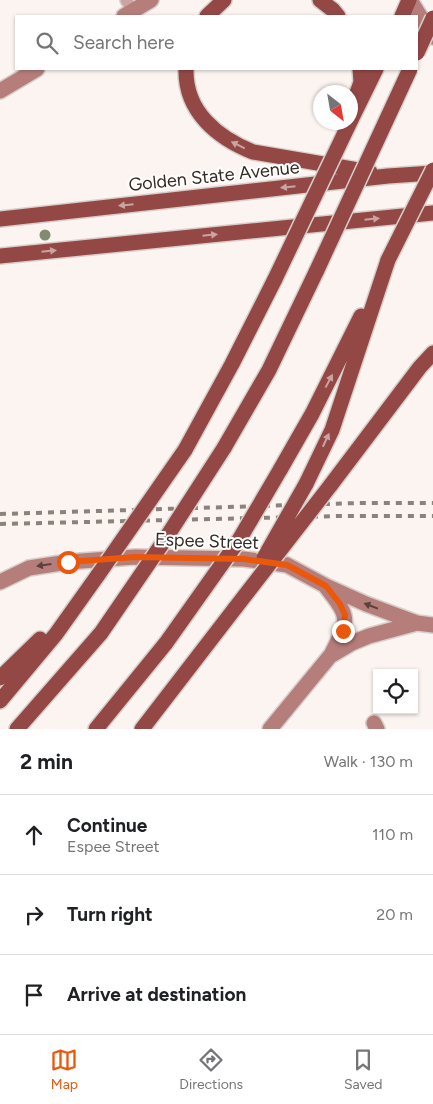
<!DOCTYPE html>
<meta charset="utf-8">
<style>
body{margin:0;font-family:Figtree,sans-serif;background:#f6f6f6;color:#202124}
.controls{position:absolute;right:15px;bottom:15px;display:grid;overflow:hidden;border-radius:0px;box-shadow:0 1px 4px #0004}
.controls button{width:45px;height:45px;display:grid;place-items:center;padding:0;border:0;border-bottom:1px solid #e0e0e0;background:#fff;color:#202124;font:25px sans-serif}
.compass{position:absolute;left:313px;top:85px;width:45px;height:45px;border-radius:50%;background:#fff;box-shadow:0 1px 4px #0004;rotate:149deg}
.stop{position:absolute;width:15px;height:15px;margin:-11px;border:4px solid #ea580c;border-radius:50%;background:#fff}
.stop.end{background:#ea580c;border-color:#fff;box-shadow:0 1px 5px #0008}
.list{margin:0;padding:0;list-style:none}
h2{display:flex;justify-content:space-between;align-items:center;height:65px;margin:0;padding:0 20px;font-size:21px}
h2 small{font-size:16px;font-weight:400;color:#757577}
.list li{display:grid;grid-template-columns:32px 1fr auto;gap:15px;align-items:center;box-sizing:border-box;height:80px;padding:0 20px;border-top:1px solid #e0e0e0}
.list b{display:block;font-size:19px;white-space:nowrap}
.list p{margin:0;font-size:16px;white-space:nowrap;color:#757577}
.list em{font-size:16px;font-style:normal;color:#757577}
.icon{flex:none;width:28px;height:28px;fill:none;stroke:currentColor;stroke-width:2;stroke-linecap:round;stroke-linejoin:round}
.map{position:relative;flex:none;width:433px;height:729px;overflow:hidden}
.search{position:absolute;background:#fff;box-shadow:0 1px 4px #0004;left:15px;right:15px;top:15px;height:55px;display:flex;align-items:center;gap:12px;box-sizing:border-box;padding:0 18px;border-radius:0px;color:#757577;font-size:19px}
.sheet{height:305px;background:#fff}
nav{display:flex;justify-content:space-around;align-items:center;box-sizing:border-box;height:70px;border-top:1px solid #e0e0e0;background:#fff;font-size:14px;color:#757577}
nav a{display:grid;justify-items:center;gap:2px}
nav .on{color:#ea580c}
.map>svg:first-child{display:block}
.lines{fill:none;stroke-linecap:round;stroke-linejoin:round}
.street-casing{stroke:#d8cfcb;stroke-width:14}
.secondary-casing{stroke:#d8cfcb;stroke-width:18}
.highway-casing{stroke:#d8cfcb;stroke-width:18}
.street{stroke:#cca5a3;stroke-width:11}
.secondary{stroke:#b67e7b;stroke-width:15}
.highway{stroke:#944846;stroke-width:15}
.rail{stroke:#8c827c;stroke-width:4;stroke-dasharray:6 6;stroke-linecap:butt}
.highway-bridge-casing{stroke:#d8cfcb;stroke-width:18;stroke-linecap:butt}
.highway-bridge{stroke:#944846;stroke-width:15}
.tree{fill:#828b71}
.oneway{fill:#caa4a2}
.oneway2{fill:#5c423d}
.route{stroke:#ea580c;stroke-width:6}
.labels{text-anchor:middle;stroke-width:4;stroke-linejoin:round;paint-order:stroke}
.street-label{font-size:18px;fill:#362922;stroke:#fff}
</style>
<div class="map">
<svg width="433" height="729" viewBox="0 0 433 729">
<rect width="100%" height="100%" fill="#fbf4f0"/>
<g class="lines">
<!-- street casing -->
<g class="street-casing">
<path id="street" d="M 126,0 L 133,11"/>
</g>
<!-- secondary casing -->
<g class="secondary-casing">
<path id="secondary" d="M 410,0 L 433,37
M 124,16 L 151,0
M 0,91 L 37,69
M 0,582 L 29,568 L 68,562 L 135,557 L 244,559 L 287,565 L 326,586 L 366,604 L 417,623 L 433,625
M 326,587 C 351,619 349,619 331,655
M 374,723 L 377,729
M 270,729 L 330,656 L 352,643 L 369,636 L 417,623"/>
</g>
<!-- highway casing -->
<g class="highway-casing">
<path id="highway" d="M 320,0 L 333,10 L 338,16
M 207,16 L 224,0
M 402,16 L 409,0
M 186,69 C 185,112 218,138 253,152 L 370,172
M 356,96 L 361,82 L 360,69
M 350,122 L 376,69
M 0,219 L 388,176 L 433,173
M 0,256 L 433,213
M 224,448 L 269,370 L 317,270
M 185,450 L 232,364 L 275,279
M 280,470 L 312,414 L 361,316
M 306,484 L 332,430 L 388,260
M 330,486 L 420,367 L 433,353
M 0,678 L 40,639
M 0,701 L 56,634 L 98,575
M 17,729 L 101,633
M 96,729 L 166,643
M 142,729 L 236,607"/>
</g>
<!-- street -->
<use href="#street" class="street"/>
<!-- secondary -->
<use href="#secondary" class="secondary"/>
<!-- highway -->
<use href="#highway" class="highway"/>
<!-- rail -->
<path class="rail" d="M 0,514 L 359,503 L 433,503
M 0,524 L 341,516 L 433,516"/>
<!-- highway-bridge casing -->
<g class="highway-bridge-casing">
<path id="highway-bridge" d="M 417,53 L 433,18
M 388,260 L 433,170
M 317,270 L 410,69
M 275,279 L 350,122
M 264,558 L 306,484
M 98,575 L 185,450
M 236,607 L 330,486
M 101,633 L 164,541 L 224,448
M 166,643 L 239,540 L 280,470"/>
</g>
<!-- highway-bridge -->
<use href="#highway-bridge" class="highway-bridge"/>
</g>
<!-- trees -->
<circle class="tree" cx="45" cy="235" r="5.5"/>
<!-- one-way arrows -->
<defs><path id="oneway-solid" d="M-6-.8H1V-3.2L6.5 0L1 3.2V.8H-6Z" transform="scale(1.25)"/></defs>
<g class="oneway">
<use href="#oneway-solid" transform="translate(238 145) rotate(-154)"/>
<use href="#oneway-solid" transform="translate(288 187) rotate(174)"/>
<use href="#oneway-solid" transform="translate(126 205) rotate(174)"/>
<use href="#oneway-solid" transform="translate(372 219) rotate(-6)"/>
<use href="#oneway-solid" transform="translate(210 235) rotate(-6)"/>
<use href="#oneway-solid" transform="translate(49 251) rotate(-6)"/>
<use href="#oneway-solid" transform="translate(329 381) rotate(-62)"/>
<use href="#oneway-solid" transform="translate(326 440) rotate(-65)"/>
</g>
<g class="oneway2">
<use href="#oneway-solid" transform="translate(44 565) rotate(172)"/>
<use href="#oneway-solid" transform="translate(371 606) rotate(-159)"/>
</g>
<g class="lines">
<!-- route -->
<path class="route" d="M 68,562 L 135,557 L 244,559 L 287,565 L 326,586 L 340,604 L 345,615 L 343,631"/>
</g>
<g class="labels">
<!-- street labels -->
<g class="street-label">
<text transform="translate(214 176) rotate(-6)" y="6">Golden State Avenue</text>
<text transform="translate(207 541) rotate(2)" y="6">Espee Street</text>
</g>
</g>
</svg>
<div class="controls">
<button><svg class="icon" aria-label="locate" viewBox="0 0 24 24"><circle cx="12" cy="12" r="6"/><path d="M12 2v4M12 18v4M2 12h4M18 12h4"/></svg></button>
</div>
<svg class="compass" viewBox="-18 -18 36 36"><path d="M0-13l5 13h-10z" fill="#e53935"/><path d="M0 13l5-13h-10z" fill="#757577"/></svg>
<div class="stop" style="left:68px;top:562px"></div>
<div class="stop end" style="left:343px;top:631px"></div>
<div class="search"><svg class="icon" aria-label="search" viewBox="0 0 24 24"><circle cx="10" cy="10" r="6"/><path d="M15 15l6 6"/></svg>Search here</div>
</div>
<section class="sheet">
<h2>2 min<small>Walk · 130 m</small></h2>
<ul class="list">
<li><svg class="icon" aria-label="ahead" viewBox="0 0 24 24"><path d="M12 20V5M6 11l6-6 6 6"/></svg><div><b>Continue</b><p>Espee Street</p></div><em>110 m</em></li>
<li><svg class="icon" aria-label="right" viewBox="0 0 24 24"><path d="M7 20v-9h11M14 6l5 5-5 5"/></svg><div><b>Turn right</b></div><em>20 m</em></li>
<li><svg class="icon" aria-label="arrive" viewBox="0 0 24 24"><path d="M6 21V4h12l-3 4 3 4H6"/></svg><div><b>Arrive at destination</b></div></li>
</ul>
</section>
<nav>
<a class="on"><svg class="icon" aria-label="map" viewBox="0 0 24 24"><path d="M3 6l6-2 6 2 6-2v14l-6 2-6-2-6 2zM9 4v14M15 6v14"/></svg>Map</a>
<a><svg class="icon" aria-label="directions" viewBox="0 0 24 24"><path d="M12 3l9 9-9 9-9-9zM9 14v-3h6M13 9l2 2-2 2"/></svg>Directions</a>
<a><svg class="icon" aria-label="saved" viewBox="0 0 24 24"><path d="M7 4h10v16l-5-4-5 4z"/></svg>Saved</a>
</nav>
